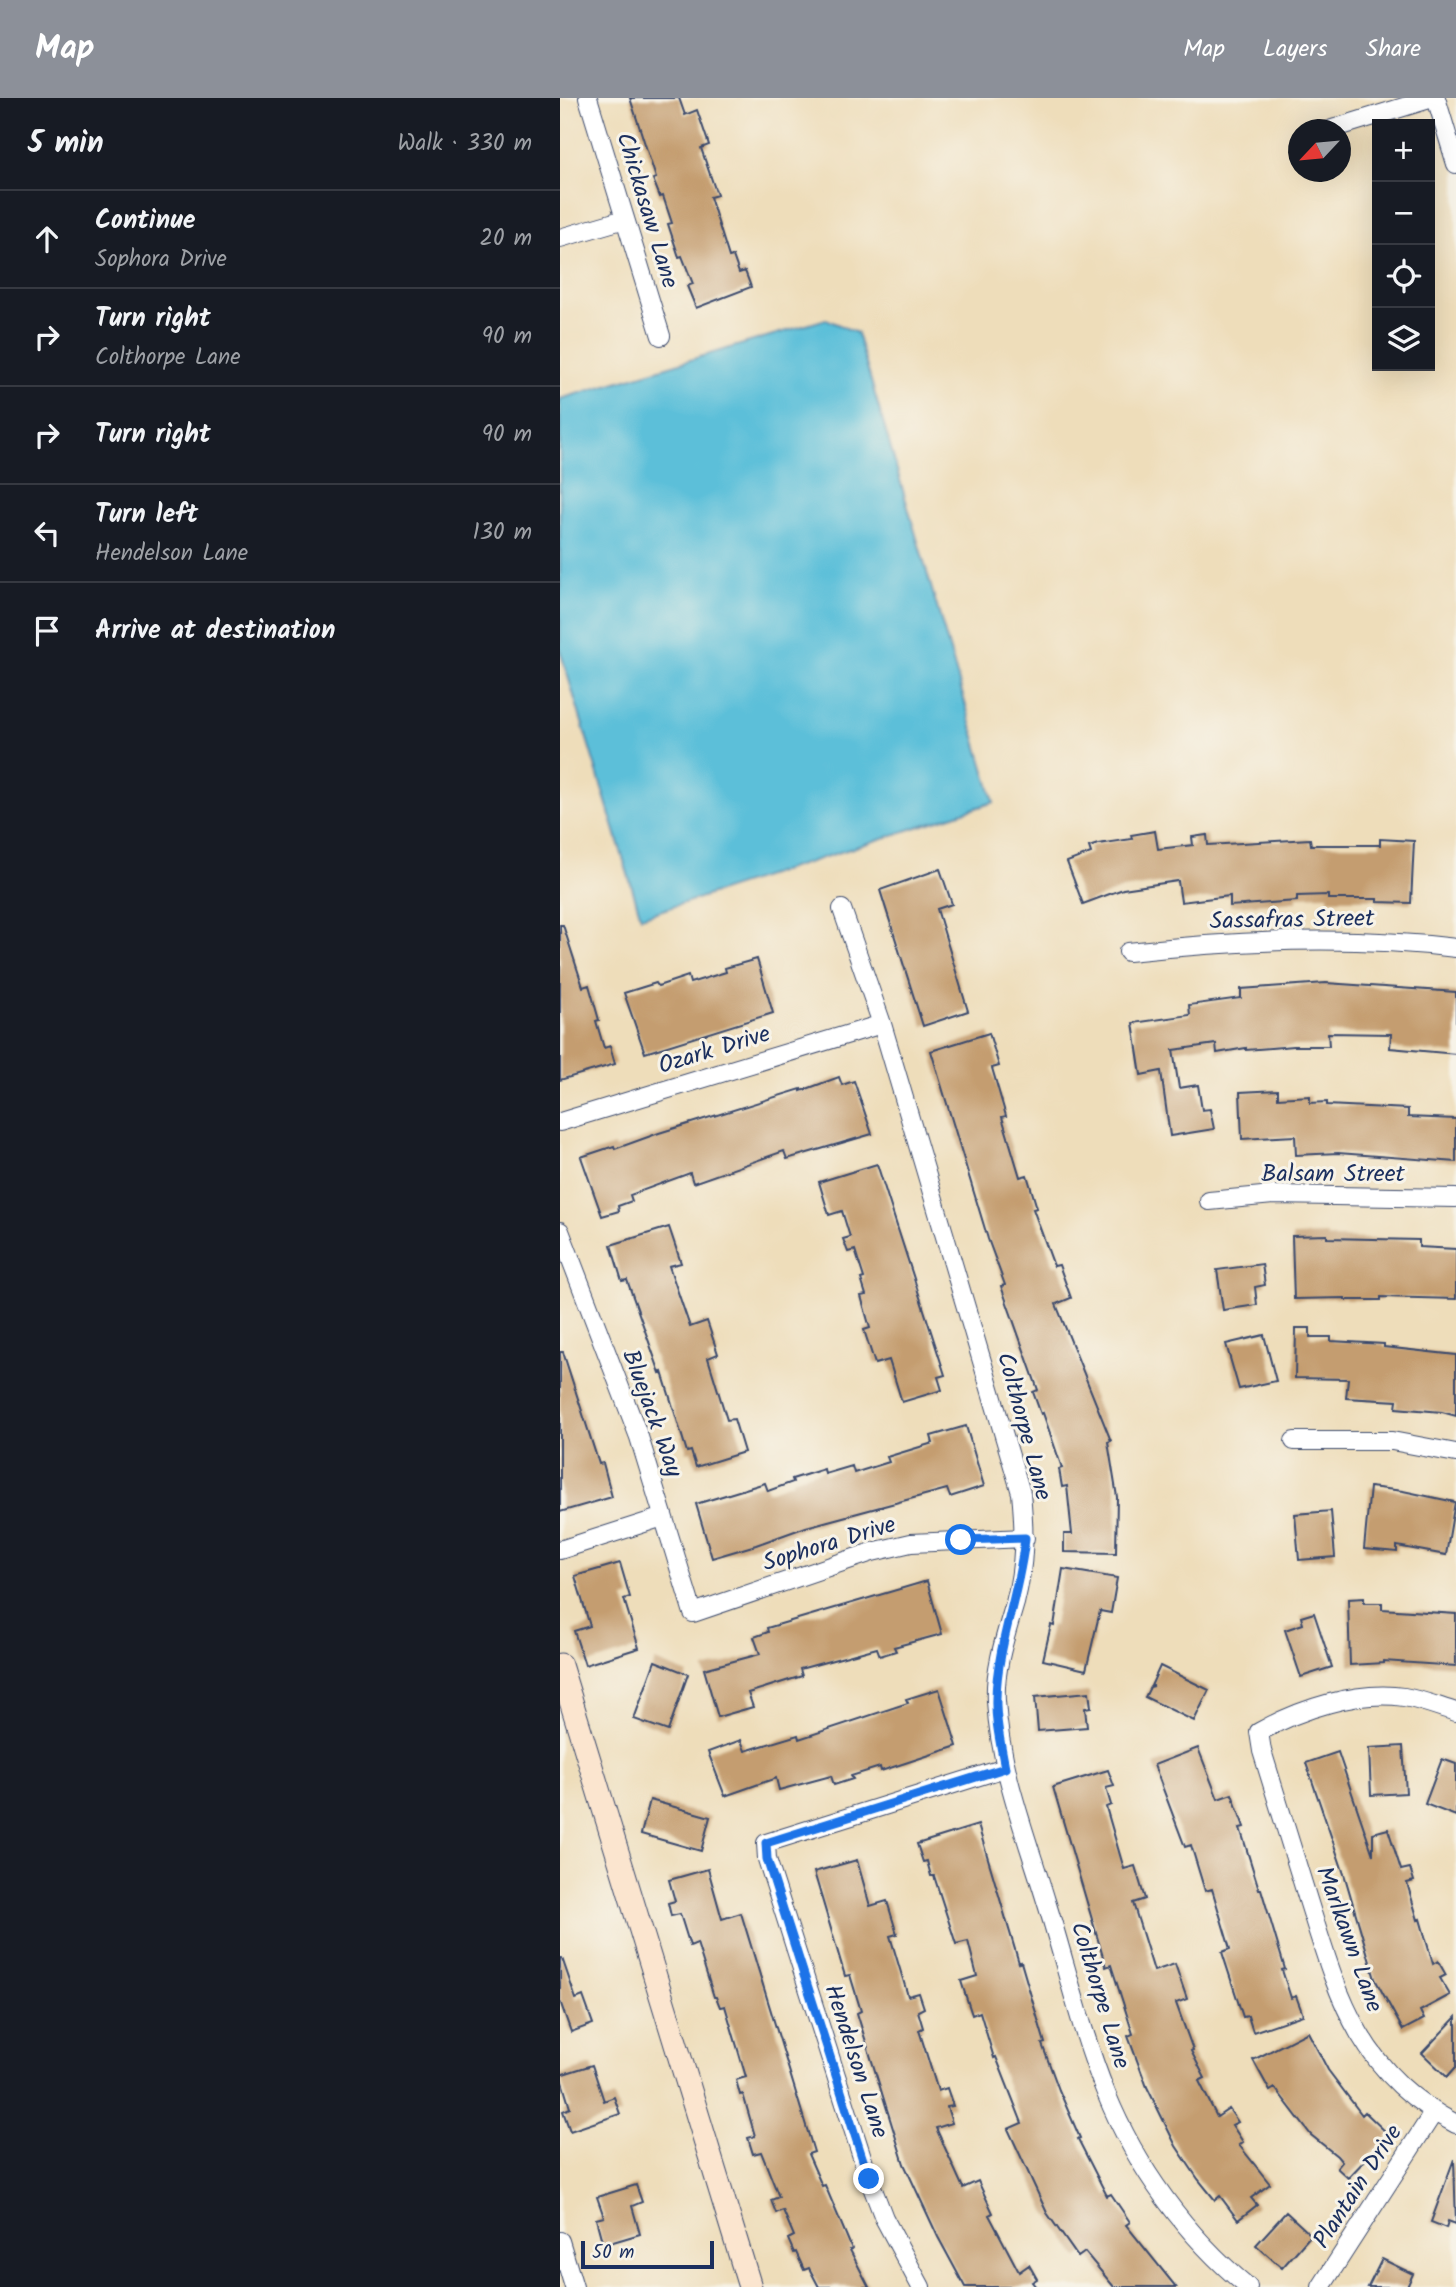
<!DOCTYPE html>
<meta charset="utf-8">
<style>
body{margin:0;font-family:Kalam,sans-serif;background:#242831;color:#f1f3f6}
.controls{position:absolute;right:21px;top:21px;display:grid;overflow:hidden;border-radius:0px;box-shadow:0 7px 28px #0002}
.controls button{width:63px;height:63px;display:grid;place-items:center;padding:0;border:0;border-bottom:2px solid #363941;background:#171b24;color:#f1f3f6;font:35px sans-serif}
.compass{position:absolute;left:728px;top:21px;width:63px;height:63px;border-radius:50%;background:#171b24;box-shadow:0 7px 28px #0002;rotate:244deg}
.scale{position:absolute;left:21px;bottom:18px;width:133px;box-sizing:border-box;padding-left:7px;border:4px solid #1b2f5e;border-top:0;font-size:19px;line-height:24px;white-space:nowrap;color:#1b2f5e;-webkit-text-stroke:5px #f7f3e8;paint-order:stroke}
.stop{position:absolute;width:21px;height:21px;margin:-16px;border:5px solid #1a73e8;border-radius:50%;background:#fff}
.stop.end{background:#1a73e8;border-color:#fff;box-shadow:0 2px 7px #0008}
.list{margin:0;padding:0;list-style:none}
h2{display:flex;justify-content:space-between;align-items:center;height:91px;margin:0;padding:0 28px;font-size:30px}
h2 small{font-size:23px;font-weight:400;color:#9ea1a6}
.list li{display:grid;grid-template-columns:46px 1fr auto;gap:21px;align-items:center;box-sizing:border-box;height:98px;padding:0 28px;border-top:2px solid #363941}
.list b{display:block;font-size:26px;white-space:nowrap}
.list p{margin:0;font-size:23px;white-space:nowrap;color:#9ea1a6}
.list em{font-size:23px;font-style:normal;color:#9ea1a6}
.icon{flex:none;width:38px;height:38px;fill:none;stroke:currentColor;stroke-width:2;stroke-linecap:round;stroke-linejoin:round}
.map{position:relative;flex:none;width:896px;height:2189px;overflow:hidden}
header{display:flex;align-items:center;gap:42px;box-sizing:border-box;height:98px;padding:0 35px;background:#8c9099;color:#fff}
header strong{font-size:33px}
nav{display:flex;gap:38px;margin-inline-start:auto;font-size:24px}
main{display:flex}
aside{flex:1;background:#171b24}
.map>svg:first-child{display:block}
.water{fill:#5bbfd9;stroke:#3b779c;stroke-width:2}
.building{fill:#c49d6f}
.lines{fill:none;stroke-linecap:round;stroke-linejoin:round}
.street-casing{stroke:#3b496c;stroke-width:20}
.secondary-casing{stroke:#3b496c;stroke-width:25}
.street{stroke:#fff;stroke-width:18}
.secondary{stroke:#fbe5cf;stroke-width:23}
.route{stroke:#1a73e8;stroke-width:9}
.labels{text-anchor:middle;stroke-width:6;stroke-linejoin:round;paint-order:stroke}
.street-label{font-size:24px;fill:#1b2f5e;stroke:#f7f3e8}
</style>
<header>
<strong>Map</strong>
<nav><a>Map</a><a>Layers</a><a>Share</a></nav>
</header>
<main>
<aside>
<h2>5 min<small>Walk · 330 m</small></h2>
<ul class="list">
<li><svg class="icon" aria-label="ahead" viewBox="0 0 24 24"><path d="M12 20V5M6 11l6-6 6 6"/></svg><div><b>Continue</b><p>Sophora Drive</p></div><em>20 m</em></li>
<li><svg class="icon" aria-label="right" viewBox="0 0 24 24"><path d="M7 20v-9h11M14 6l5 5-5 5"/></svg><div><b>Turn right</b><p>Colthorpe Lane</p></div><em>90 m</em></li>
<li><svg class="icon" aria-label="right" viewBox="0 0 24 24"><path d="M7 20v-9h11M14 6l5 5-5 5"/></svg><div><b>Turn right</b></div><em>90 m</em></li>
<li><svg class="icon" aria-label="left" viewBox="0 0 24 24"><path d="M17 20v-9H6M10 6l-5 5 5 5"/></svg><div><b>Turn left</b><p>Hendelson Lane</p></div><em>130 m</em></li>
<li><svg class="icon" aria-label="arrive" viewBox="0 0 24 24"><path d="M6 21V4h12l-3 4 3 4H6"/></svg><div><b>Arrive at destination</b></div></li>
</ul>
</aside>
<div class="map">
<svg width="896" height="2189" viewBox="0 0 896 2189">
<rect width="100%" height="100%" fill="#f7f3e8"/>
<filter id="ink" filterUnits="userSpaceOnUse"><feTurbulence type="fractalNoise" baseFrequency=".0143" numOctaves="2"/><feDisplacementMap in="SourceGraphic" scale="14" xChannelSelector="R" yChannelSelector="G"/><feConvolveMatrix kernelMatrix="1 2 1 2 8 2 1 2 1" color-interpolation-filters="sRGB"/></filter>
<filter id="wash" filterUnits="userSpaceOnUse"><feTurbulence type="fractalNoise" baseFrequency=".00686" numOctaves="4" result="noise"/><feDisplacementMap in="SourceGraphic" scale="28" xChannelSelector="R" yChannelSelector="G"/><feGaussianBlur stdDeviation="1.57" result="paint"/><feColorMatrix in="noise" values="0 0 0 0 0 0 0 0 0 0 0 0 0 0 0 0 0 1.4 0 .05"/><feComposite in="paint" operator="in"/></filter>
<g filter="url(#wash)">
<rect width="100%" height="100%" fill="#eeddba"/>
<!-- water -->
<path class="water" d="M 266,221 L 297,235 L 434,704 L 81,819 L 0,552 L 0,301 Z"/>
<g id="blocks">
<!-- building -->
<path class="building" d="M 70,0 L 119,0 L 125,17 L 137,12 L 149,47 L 141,50 L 157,97 L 150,99 L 169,159 L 173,158 L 179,175 L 185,173 L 191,189 L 136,210 L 127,188 L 133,186 L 122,158 L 119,159 L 108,126 L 112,125 L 103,98 L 100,99 L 93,81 L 96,80 Z
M 595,733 L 598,751 L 633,747 L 632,739 L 647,737 L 648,747 L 750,741 L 751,747 L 820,747 L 820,741 L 854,743 L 851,805 L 817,804 L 817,801 L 768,801 L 768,797 L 737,798 L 737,803 L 670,808 L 670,798 L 621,804 L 618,783 L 563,791 L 523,806 L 507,764 L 531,755 L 529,749 L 538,746 L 572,741 L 571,737 Z
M 380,771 L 392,806 L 377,811 L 408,913 L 363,928 L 320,792 Z
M 0,827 L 3,827 L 23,889 L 29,887 L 39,922 L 36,923 L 44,950 L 50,948 L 55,966 L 0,982 Z
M 197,861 L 213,915 L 85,955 L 64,895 L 96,885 L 98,888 L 128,878 L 130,885 L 166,874 L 165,870 Z
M 766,885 L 896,894 L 896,956 L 830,950 L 831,936 L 768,935 L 769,948 L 734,948 L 686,952 L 686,950 L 657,955 L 656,946 L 613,952 L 619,990 L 638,987 L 642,1012 L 650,1011 L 654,1031 L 610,1038 L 601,973 L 581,977 L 573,925 L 630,917 L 629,907 L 681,900 L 681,891 Z
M 429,935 L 439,968 L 432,970 L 446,1018 L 442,1019 L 460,1079 L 467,1077 L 477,1110 L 473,1111 L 494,1168 L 499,1167 L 511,1200 L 496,1206 L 551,1343 L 548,1344 L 557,1399 L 556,1455 L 504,1454 L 504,1436 L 512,1436 L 507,1388 L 502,1389 L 499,1371 L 502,1370 L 483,1315 L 481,1316 L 473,1294 L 478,1292 L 441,1188 L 445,1187 L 428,1141 L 371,953 Z
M 279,979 L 282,987 L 294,983 L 312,1036 L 227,1061 L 224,1053 L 133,1085 L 130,1075 L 70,1097 L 72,1103 L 58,1108 L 59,1113 L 42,1118 L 21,1059 L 54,1048 L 55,1051 L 99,1035 L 241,991 L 241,993 Z
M 718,992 L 718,1000 L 750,998 L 750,1005 L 767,1004 L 767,1007 L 848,1011 L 848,1019 L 896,1021 L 896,1064 L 778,1055 L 736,1057 L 735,1038 L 682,1041 L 680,994 Z
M 317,1066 L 385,1277 L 378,1279 L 382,1292 L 342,1304 L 329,1262 L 315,1266 L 304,1232 L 310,1230 L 301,1198 L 306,1197 L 301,1181 L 304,1180 L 295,1152 L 288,1154 L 283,1141 L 290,1139 L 282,1113 L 269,1117 L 259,1084 Z
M 109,1129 L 121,1165 L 109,1168 L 130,1229 L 147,1223 L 158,1256 L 148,1260 L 167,1322 L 174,1321 L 184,1354 L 136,1369 L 131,1353 L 127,1354 L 102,1274 L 100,1275 L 67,1182 L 62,1183 L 51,1147 Z
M 767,1137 L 767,1140 L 859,1142 L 859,1149 L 896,1151 L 896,1201 L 821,1199 L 821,1202 L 785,1202 L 785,1200 L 734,1201 L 732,1138 Z
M 702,1166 L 705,1187 L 695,1189 L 697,1207 L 663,1212 L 657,1172 Z
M 736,1230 L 750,1230 L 750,1239 L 771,1239 L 771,1243 L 824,1246 L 824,1249 L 896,1257 L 896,1318 L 882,1314 L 836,1310 L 837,1303 L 786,1300 L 788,1281 L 735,1280 Z
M 704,1237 L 716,1283 L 679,1291 L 666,1246 Z
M 0,1254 L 3,1254 L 39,1366 L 43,1365 L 52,1399 L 0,1414 Z
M 406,1328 L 424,1388 L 390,1399 L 387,1391 L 246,1429 L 196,1447 L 152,1460 L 136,1406 L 205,1385 L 208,1393 L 233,1384 L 232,1381 L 264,1371 L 265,1376 L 292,1368 L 294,1375 L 329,1364 L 327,1359 L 373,1345 L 371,1338 Z
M 810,1389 L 843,1393 L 895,1404 L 886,1457 L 837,1448 L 837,1454 L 804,1451 Z
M 771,1413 L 775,1459 L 739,1462 L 735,1416 Z
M 60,1465 L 70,1499 L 64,1501 L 79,1550 L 25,1567 L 14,1533 L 30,1528 L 15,1478 Z
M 503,1471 L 557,1480 L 551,1515 L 540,1513 L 526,1572 L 483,1562 L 491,1527 L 494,1528 Z
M 367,1483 L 382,1536 L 334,1549 L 336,1553 L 320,1558 L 317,1550 L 240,1571 L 242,1578 L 188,1595 L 193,1609 L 158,1619 L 144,1571 L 200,1556 L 194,1539 L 208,1534 L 207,1530 Z
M 804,1500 L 804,1505 L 822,1505 L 822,1511 L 896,1516 L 896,1568 L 824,1563 L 824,1565 L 790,1567 L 788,1501 Z
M 754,1515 L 772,1569 L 741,1579 L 725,1532 L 743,1526 L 741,1519 Z
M 95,1563 L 128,1576 L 108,1633 L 74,1621 Z
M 600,1568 L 649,1592 L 634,1623 L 585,1599 L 590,1589 L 594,1588 L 591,1588 Z
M 379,1591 L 397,1648 L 321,1673 L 320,1669 L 291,1678 L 293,1681 L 274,1687 L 271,1678 L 219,1692 L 216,1680 L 165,1698 L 148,1654 L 181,1642 L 185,1653 L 238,1637 L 239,1641 L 348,1605 L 346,1601 Z
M 529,1594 L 531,1609 L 525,1610 L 527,1629 L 478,1633 L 475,1599 Z
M 843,1648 L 846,1695 L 811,1697 L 809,1650 Z
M 638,1650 L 658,1701 L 672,1696 L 684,1729 L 680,1730 L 699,1791 L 701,1791 L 725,1871 L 722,1872 L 731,1900 L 736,1898 L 743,1917 L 693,1934 L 688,1918 L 683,1919 L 662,1854 L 670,1851 L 652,1791 L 645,1793 L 631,1747 L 625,1749 L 594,1667 Z
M 778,1654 L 813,1757 L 813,1735 L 828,1731 L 841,1772 L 850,1770 L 854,1783 L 847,1785 L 858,1822 L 860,1821 L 873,1866 L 878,1863 L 886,1877 L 880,1880 L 890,1897 L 860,1913 L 864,1921 L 843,1932 L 815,1881 L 785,1779 L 746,1665 Z
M 882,1661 L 896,1666 L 896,1718 L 865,1706 Z
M 548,1672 L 554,1688 L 546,1690 L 551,1707 L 546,1709 L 564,1771 L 575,1768 L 585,1801 L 573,1805 L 594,1873 L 615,1866 L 627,1901 L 616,1905 L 633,1952 L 631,1953 L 645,1980 L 639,1983 L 657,2019 L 669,2011 L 678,2024 L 672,2027 L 683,2044 L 679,2047 L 710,2086 L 691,2100 L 697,2107 L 678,2122 L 660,2098 L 655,2102 L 638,2081 L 616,2048 L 587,1989 L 568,1938 L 573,1936 L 551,1867 L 546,1869 L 506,1733 L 493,1689 Z
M 90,1702 L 150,1719 L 141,1753 L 81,1736 Z
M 418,1727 L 459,1865 L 461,1864 L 471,1898 L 485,1945 L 482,1946 L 499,1992 L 520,2040 L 518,2041 L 547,2098 L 551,2096 L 570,2124 L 566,2127 L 616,2189 L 554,2189 L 525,2154 L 518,2159 L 487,2115 L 448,2031 L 462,2025 L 436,1959 L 434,1960 L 420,1914 L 412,1917 L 401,1883 L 417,1878 L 408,1843 L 396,1846 L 374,1778 L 371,1778 L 367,1763 L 363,1764 L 357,1746 Z
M 297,1762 L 310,1808 L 327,1803 L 337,1836 L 330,1838 L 348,1898 L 359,1895 L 364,1910 L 358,1913 L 363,1930 L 359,1932 L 378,1993 L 387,1990 L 393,2008 L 387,2009 L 392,2025 L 376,2030 L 403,2090 L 418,2083 L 433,2115 L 429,2117 L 459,2174 L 469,2167 L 477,2181 L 472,2184 L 476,2189 L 405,2189 L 378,2139 L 344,2066 L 297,1915 L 301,1913 L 290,1877 L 285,1878 L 254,1774 Z
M 148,1771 L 162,1821 L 181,1815 L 254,2054 L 248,2056 L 262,2088 L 265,2087 L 292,2151 L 290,2152 L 309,2189 L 259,2189 L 249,2170 L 244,2172 L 236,2154 L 234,2155 L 228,2141 L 234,2138 L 223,2112 L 216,2115 L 211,2102 L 219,2099 L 201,2054 L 193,2056 L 188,2040 L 195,2038 L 183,1996 L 180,1997 L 176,1982 L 186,1979 L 165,1908 L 160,1909 L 156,1899 L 154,1899 L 137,1845 L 130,1848 L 120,1816 L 111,1818 L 108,1805 L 115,1803 L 109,1782 Z
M 0,1860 L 2,1860 L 16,1901 L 23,1898 L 33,1926 L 11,1934 L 0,1903 Z
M 896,1919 L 896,1969 L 887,1979 L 862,1955 Z
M 748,1934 L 768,1972 L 802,2017 L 805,2014 L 829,2037 L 788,2080 L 777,2070 L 782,2064 L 777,2058 L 751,2037 L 715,1990 L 710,1993 L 693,1962 Z
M 32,1967 L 44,2003 L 54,1999 L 60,2016 L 10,2033 L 3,2013 L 10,2010 L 0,1977 Z
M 894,2061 L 896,2126 L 888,2123 L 886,2130 L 871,2124 Z
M 76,2087 L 82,2104 L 72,2108 L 80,2136 L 43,2147 L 36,2121 L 44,2119 L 37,2099 Z
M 726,2114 L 751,2137 L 722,2170 L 696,2147 Z
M 822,2161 L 853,2176 L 847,2189 L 808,2189 Z"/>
</g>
</g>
<g filter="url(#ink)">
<use href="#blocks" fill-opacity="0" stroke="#3b496c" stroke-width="2"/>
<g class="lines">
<!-- street casing -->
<g class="street-casing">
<path id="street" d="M 28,0 L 101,238
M 876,0 L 896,66
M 772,31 L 873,0
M 0,140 L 65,121
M 282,811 L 322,926 L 461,1395 C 465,1435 465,1465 455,1505 C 446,1536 434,1571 436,1603 C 440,1672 466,1737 486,1803 C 506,1866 521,1934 546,1995 C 576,2069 626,2138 688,2189
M 568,854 C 677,842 787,837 896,850
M 0,1024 L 322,926
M 649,1103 L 713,1097 L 896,1100
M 0,1133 L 79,1339 L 133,1515 L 312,1454 L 351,1445 L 465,1440
M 734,1343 L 832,1343 L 896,1355
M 0,1452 L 103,1419
M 896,1614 C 879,1609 862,1602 844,1599 C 797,1592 740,1611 699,1634 L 702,1653 C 717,1703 733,1752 748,1802 C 778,1898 799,1976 896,2026
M 0,2143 L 14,2189
M 361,2189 L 324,2120 L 309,2081 L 207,1761 L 206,1745 L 445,1670
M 761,2189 L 874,2014"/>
</g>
<!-- secondary casing -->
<g class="secondary-casing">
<path id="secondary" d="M 0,1567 L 190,2189"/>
</g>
<!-- street -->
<use href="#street" class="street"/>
<!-- secondary -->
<use href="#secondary" class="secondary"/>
</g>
</g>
<g class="lines" filter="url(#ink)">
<!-- route -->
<path class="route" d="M 309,2081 L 207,1761 L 206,1745 L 445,1670 C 441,1647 435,1623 436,1600 C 437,1547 460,1494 465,1440 L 401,1442"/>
</g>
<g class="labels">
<!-- street labels -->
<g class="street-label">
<text transform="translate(88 112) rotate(73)" y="8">Chickasaw Lane</text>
<text transform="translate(732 821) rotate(-1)" y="8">Sassafras Street</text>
<text transform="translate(154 951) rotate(-17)" y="8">Ozark Drive</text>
<text x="773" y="1083">Balsam Street</text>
<text transform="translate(93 1315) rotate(70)" y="8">Bluejack Way</text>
<text transform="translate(465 1328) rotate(75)" y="8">Colthorpe Lane</text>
<text transform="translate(269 1445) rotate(-17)" y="8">Sophora Drive</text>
<text transform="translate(790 1841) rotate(70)" y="8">Marlkawn Lane</text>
<text transform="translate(541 1897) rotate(73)" y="8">Colthorpe Lane</text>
<text transform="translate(297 1963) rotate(72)" y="8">Hendelson Lane</text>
<text transform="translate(797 2088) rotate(-57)" y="8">Plantain Drive</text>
</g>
</g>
</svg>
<div class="controls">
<button>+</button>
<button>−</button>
<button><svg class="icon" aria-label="locate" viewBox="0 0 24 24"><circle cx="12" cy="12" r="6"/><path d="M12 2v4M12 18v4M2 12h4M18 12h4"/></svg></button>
<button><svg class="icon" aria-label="layers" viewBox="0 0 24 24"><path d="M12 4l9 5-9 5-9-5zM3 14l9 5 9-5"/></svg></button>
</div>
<svg class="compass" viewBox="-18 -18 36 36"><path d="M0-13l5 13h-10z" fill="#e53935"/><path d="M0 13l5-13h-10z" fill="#9ea1a6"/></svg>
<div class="scale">50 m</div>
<div class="stop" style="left:401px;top:1442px"></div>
<div class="stop end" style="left:309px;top:2081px"></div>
</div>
</main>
